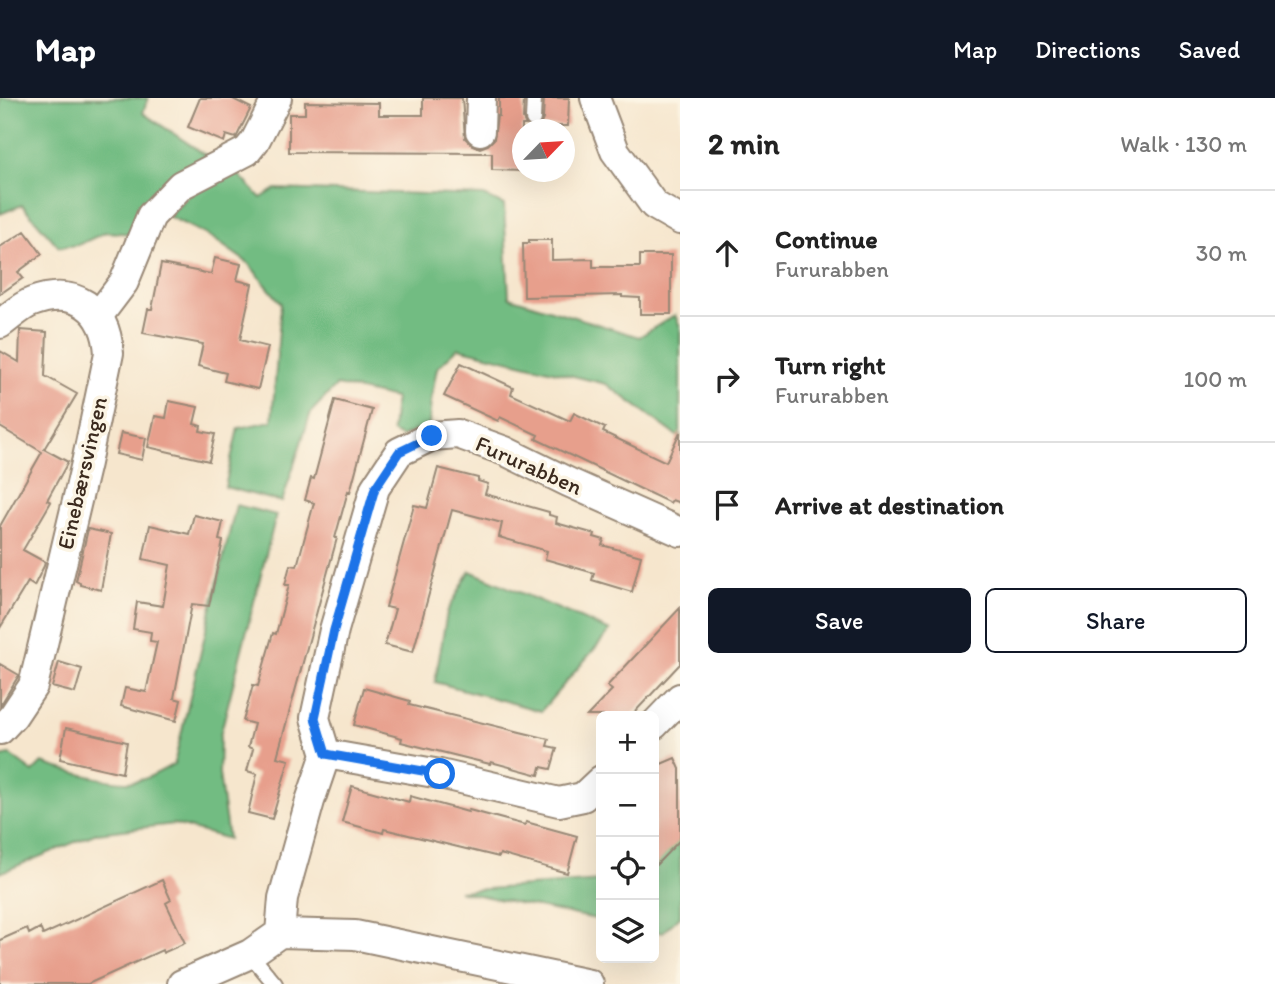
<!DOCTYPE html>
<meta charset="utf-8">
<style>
body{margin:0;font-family:Itim,sans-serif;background:#f6f6f6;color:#222}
.controls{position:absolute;right:21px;bottom:21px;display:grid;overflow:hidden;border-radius:10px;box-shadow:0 7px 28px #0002}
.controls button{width:63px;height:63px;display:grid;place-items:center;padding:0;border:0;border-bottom:2px solid #e0e0e0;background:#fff;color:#222;font:35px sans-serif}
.compass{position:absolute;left:512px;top:21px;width:63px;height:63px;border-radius:50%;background:#fff;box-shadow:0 7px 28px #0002;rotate:65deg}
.stop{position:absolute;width:21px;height:21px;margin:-16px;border:5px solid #1a73e8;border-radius:50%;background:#fff}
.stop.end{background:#1a73e8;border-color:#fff;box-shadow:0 2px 7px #0008}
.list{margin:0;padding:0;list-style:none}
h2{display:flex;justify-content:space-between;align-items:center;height:91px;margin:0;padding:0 28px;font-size:30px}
h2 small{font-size:23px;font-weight:400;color:#767676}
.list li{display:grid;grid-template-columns:46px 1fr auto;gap:21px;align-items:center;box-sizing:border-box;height:126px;padding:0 28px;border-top:2px solid #e0e0e0}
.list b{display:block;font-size:26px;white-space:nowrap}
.list p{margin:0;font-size:23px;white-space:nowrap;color:#767676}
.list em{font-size:23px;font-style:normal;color:#767676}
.actions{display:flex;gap:14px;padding:21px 28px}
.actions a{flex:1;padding:16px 0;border:2px solid #111827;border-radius:10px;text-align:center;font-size:24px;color:#111827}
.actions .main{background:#111827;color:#fff}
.icon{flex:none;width:38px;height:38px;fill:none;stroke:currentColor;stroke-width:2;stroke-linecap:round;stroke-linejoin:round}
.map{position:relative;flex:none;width:680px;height:886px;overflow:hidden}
header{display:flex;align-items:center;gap:42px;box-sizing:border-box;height:98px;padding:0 35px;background:#111827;color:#fff}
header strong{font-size:33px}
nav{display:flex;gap:38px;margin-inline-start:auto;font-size:24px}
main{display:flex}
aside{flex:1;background:#fff}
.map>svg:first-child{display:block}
.forest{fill:#72bc82;stroke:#567350;stroke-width:2}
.building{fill:#e79f8c}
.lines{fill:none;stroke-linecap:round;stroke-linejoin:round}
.service-casing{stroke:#988876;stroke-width:18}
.minor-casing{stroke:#988876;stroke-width:32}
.service{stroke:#fff;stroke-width:14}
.minor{stroke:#fff;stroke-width:28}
.route{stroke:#1a73e8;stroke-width:9}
.labels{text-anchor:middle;stroke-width:7;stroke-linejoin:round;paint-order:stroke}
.street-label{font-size:23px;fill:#3b2a1e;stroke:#fcf5e5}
</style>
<header>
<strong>Map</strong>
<nav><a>Map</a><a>Directions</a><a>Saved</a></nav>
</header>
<main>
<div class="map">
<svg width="680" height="886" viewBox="0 0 680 886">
<rect width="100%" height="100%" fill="#fcf5e5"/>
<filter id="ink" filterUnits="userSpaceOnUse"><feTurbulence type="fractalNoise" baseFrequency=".0143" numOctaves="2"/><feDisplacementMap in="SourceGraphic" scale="14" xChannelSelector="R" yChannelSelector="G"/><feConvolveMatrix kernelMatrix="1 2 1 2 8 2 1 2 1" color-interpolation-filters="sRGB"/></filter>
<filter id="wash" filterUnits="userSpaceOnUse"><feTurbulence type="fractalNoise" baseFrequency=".00686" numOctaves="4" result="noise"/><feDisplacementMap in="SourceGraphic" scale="28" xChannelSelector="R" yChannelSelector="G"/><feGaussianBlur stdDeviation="1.57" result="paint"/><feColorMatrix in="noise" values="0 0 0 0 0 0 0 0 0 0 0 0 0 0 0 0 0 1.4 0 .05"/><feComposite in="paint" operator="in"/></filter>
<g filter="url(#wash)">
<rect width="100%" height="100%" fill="#f6e6cd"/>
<!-- forest -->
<path class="forest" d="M 0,0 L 148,0 L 143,15 L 210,60 L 133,136 L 106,134 L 78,147 L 59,149 L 22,107 L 0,116 Z
M 236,74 L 261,100 L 276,91 L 484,98 L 504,107 L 509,199 L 639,239 L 675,217 L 680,229 L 680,340 L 606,286 L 458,250 L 437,270 L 431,301 L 429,327 L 401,339 L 392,334 L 395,300 L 337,287 L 311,314 L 282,404 L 225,389 L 238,330 L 272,323 L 281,205 L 248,165 L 211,139 L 168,118 L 198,88 Z
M 236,407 L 276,417 L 220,638 L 219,676 L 228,741 L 174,726 L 97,735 L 0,775 L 0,659 L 10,657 L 33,674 L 42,665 C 63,672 107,684 128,684 C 144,684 161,673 174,666 Z
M 470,473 L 610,533 L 541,613 L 435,584 L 447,514 Z
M 680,740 L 680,818 L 662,835 L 654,833 L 654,766 Z
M 601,783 L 601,822 L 458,793 Z"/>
<g id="blocks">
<!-- building -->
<path class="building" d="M 200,0 L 231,0 L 251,10 L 236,40 L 226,37 L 224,44 L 188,29 Z
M 423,0 L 462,0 L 465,40 L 472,47 L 480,50 L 488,47 L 494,41 L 497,18 L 499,18 L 499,0 L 524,0 L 523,21 L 526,27 L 522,27 L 522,73 L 492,72 L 492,55 L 289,54 L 289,16 L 305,16 L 305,4 L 379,5 L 379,17 L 423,17 Z
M 544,0 L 569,0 L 568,28 L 540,28 L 543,21 Z
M 25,133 L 42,156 L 18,174 L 23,180 L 0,196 L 0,149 Z
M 529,142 L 552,142 L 552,162 L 593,161 L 593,169 L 640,169 L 640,157 L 671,157 L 671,216 L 640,216 L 640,200 L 622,199 L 622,197 L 524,199 L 523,145 L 529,145 Z
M 215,160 L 241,166 L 237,182 L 252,186 L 240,242 L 268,249 L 258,291 L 224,283 L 226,275 L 198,268 L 203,246 L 143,235 L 148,211 L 152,211 L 161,166 L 211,176 Z
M 20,232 L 47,234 L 45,278 L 77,296 L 44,351 L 68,364 L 47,402 L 51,404 L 23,452 L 45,464 L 44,468 L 34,488 L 28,484 L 0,530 L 0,428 L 42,354 L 0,329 L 0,253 L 19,264 Z
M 461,265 L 513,289 L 511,296 L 570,323 L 574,315 L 605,330 L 603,334 L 666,364 L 680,334 L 680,405 L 672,402 L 670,405 L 536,341 L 538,337 L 500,319 L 498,323 L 444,298 Z
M 335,302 L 372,312 L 350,394 L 348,393 L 335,440 L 337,440 L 277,659 L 289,662 L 272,721 L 248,715 L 257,676 L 247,673 L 253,651 L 248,649 L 254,626 L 243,623 L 253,587 L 258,588 L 273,535 L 276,536 L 289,487 L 285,487 L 290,467 L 297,468 L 314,405 L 305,402 L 311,380 L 314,381 Z
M 169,303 L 198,309 L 194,326 L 201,328 L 200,333 L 215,336 L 209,363 L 148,349 L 155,318 L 166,320 Z
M 121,335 L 146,340 L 142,362 L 116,356 Z
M 438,370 L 478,380 L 478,383 L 488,386 L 485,396 L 549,414 L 549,417 L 557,419 L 556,425 L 595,436 L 594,439 L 604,442 L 602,447 L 641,458 L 632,494 L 592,482 L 594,475 L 545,461 L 547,453 L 499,439 L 502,425 L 452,412 L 413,554 L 385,547 L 395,511 L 386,509 L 414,407 L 427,410 Z
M 194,417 L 223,424 L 219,442 L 223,443 L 209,508 L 192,506 L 174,600 L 181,602 L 176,623 L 121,608 L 125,590 L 146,594 L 157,544 L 150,543 L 151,534 L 133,531 L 137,504 L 163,508 L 170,467 L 143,461 L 150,427 L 189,436 Z
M 88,431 L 111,436 L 101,492 L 80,487 L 80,485 L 76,483 Z
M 680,510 L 680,566 L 631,618 L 587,618 L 612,592 L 607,588 Z
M 59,564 L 82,571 L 75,595 L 52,589 Z
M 0,566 L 19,577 L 0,608 Z
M 364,590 L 410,603 L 409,607 L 549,641 L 547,648 L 557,650 L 551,671 L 541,669 L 539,677 L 491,664 L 490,666 L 401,644 L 402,640 L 354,627 Z
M 66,630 L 127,644 L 122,675 L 60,661 Z
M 675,660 L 680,671 L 680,742 L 654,769 L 654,669 Z
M 352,688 L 409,704 L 410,698 L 468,714 L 469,712 L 525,727 L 526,724 L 577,738 L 567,775 L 500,756 L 499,759 L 384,731 L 383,735 L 342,724 Z
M 162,782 L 171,802 L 166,805 L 185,845 L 163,855 L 162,852 L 88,886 L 0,886 L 0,842 L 27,830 L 29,836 L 40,830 L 43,837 Z"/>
</g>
</g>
<g filter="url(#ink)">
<use href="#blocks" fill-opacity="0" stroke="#988876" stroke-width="2"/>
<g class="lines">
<!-- service casing -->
<g class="service-casing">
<path id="service" d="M 533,21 L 534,0
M 250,856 L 275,886"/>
</g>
<!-- minor casing -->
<g class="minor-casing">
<path id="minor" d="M 595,0 L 615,53 L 654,107 L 680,122
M 480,33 L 481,0
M 99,217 L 124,184 L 151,118 L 181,87 L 247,53 L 255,43 L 277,0
M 0,226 C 10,219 21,208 32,204 C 75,188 106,210 109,255 L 86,365 L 33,588 L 13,618 L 0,632
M 654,627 L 680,600
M 326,656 L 440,676 L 559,704 L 583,699 L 601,682
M 280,835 L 283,800 L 310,703 L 326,656 L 315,620 L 334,532 L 375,390 L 399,354 L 432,338 L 458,336 L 505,353 L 568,384 L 680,434
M 182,886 L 250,856 L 280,835 L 355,837 L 589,886"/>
</g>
<!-- service -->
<use href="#service" class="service"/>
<!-- minor -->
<use href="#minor" class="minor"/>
</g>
</g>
<g class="lines" filter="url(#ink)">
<!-- route -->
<path class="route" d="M 432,338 L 399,354 L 375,390 L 334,532 L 315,620 L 326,656 L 440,676"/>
</g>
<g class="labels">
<!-- street labels -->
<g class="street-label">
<text transform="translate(529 367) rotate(24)" y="8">Fururabben</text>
<text transform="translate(82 375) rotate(-77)" y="8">Einebærsvingen</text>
</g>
</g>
</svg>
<div class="controls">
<button>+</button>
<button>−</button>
<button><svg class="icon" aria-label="locate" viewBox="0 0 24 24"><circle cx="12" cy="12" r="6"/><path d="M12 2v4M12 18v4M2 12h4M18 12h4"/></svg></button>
<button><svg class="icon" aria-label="layers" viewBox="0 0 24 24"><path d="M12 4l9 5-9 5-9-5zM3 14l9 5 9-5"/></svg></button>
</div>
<svg class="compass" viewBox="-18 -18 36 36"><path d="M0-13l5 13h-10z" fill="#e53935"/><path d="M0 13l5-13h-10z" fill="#767676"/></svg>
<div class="stop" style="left:440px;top:676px"></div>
<div class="stop end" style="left:432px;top:338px"></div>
</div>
<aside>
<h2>2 min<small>Walk · 130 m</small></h2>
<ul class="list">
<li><svg class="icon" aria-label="ahead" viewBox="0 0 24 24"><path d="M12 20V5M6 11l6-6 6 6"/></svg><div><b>Continue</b><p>Fururabben</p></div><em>30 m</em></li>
<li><svg class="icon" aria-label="right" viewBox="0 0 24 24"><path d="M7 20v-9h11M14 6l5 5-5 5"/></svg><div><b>Turn right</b><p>Fururabben</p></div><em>100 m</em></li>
<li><svg class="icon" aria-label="arrive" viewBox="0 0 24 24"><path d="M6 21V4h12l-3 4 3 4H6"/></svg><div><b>Arrive at destination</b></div></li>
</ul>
<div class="actions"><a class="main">Save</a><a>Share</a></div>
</aside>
</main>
